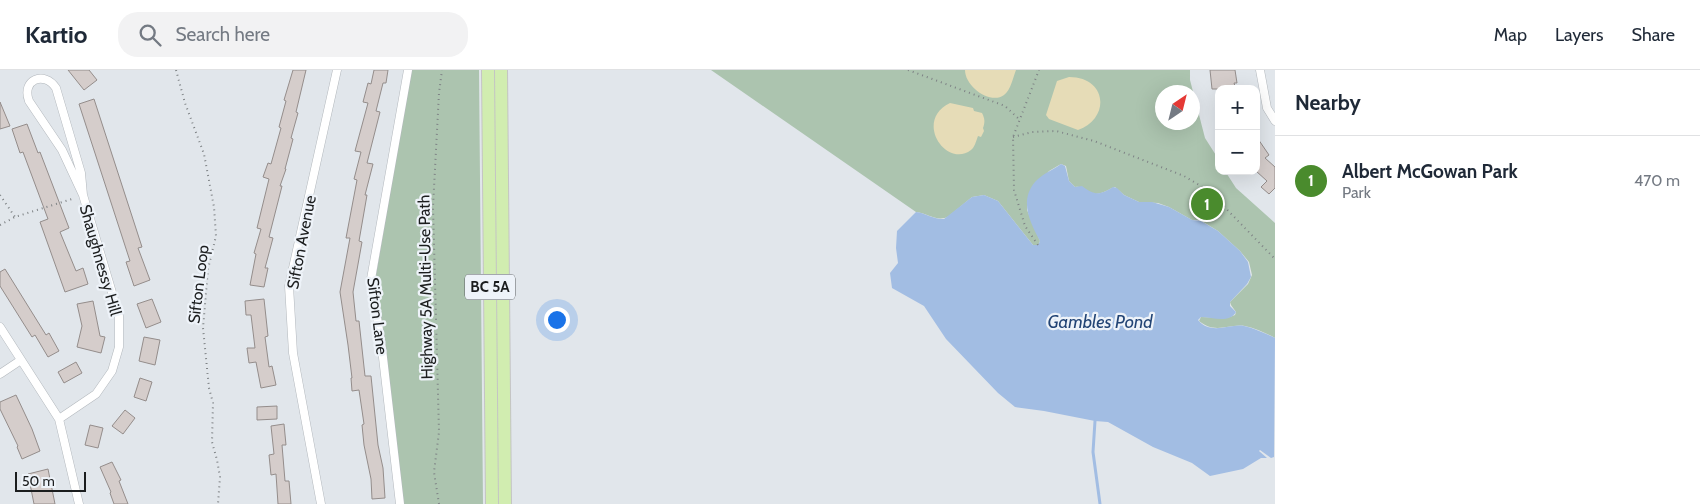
<!DOCTYPE html>
<meta charset="utf-8">
<style>
body{margin:0;font-family:Cabin,sans-serif;background:#f2f2f3;color:#1f2937}
.controls{position:absolute;right:15px;top:15px;display:grid;overflow:hidden;border-radius:10px;box-shadow:0 5px 20px #0002}
.controls button{width:45px;height:45px;display:grid;place-items:center;padding:0;border:0;border-bottom:1px solid #e0e1e3;background:#fff;color:#1f2937;font:25px sans-serif}
.compass{position:absolute;left:1155px;top:15px;width:45px;height:45px;border-radius:50%;background:#fff;box-shadow:0 5px 20px #0002;rotate:35deg}
.scale{position:absolute;left:15px;bottom:12px;width:71px;box-sizing:border-box;padding-left:5px;border:2px solid #1b1d1e;border-top:0;font-size:14px;line-height:18px;white-space:nowrap;color:#1b1d1e;-webkit-text-stroke:4px #eef3f9;paint-order:stroke}
.you{position:absolute;left:556px;top:249px;width:18px;height:18px;margin:-12px;border:4px solid #fff;border-radius:50%;background:#1a73e8;box-shadow:0 0 0 8px #1a73e833}
.badge{display:grid;place-items:center;width:32px;height:32px;border-radius:50%;background:#4a8b2d;color:#fff;font-size:16px;font-weight:700}
.pin{position:absolute;translate:-50% -50%;border:2px solid #fff;box-shadow:0 1px 5px #0006}
.list{margin:0;padding:0;list-style:none}
h2{display:flex;justify-content:space-between;align-items:center;height:65px;margin:0;padding:0 20px;font-size:21px}
h2 small{font-size:16px;font-weight:400;color:#747a83}
.list li{display:grid;grid-template-columns:32px 1fr auto;gap:15px;align-items:center;box-sizing:border-box;height:90px;padding:0 20px;border-top:1px solid #e0e1e3}
.list b{display:block;font-size:19px;white-space:nowrap}
.list p{margin:0;font-size:16px;white-space:nowrap;color:#747a83}
.list em{font-size:16px;font-style:normal;color:#747a83}
.icon{flex:none;width:28px;height:28px;fill:none;stroke:currentColor;stroke-width:2;stroke-linecap:round;stroke-linejoin:round}
.map{position:relative;flex:none;width:1275px;height:434px;overflow:hidden}
header{display:flex;align-items:center;gap:30px;box-sizing:border-box;height:70px;padding:0 25px;background:#fff;border-bottom:1px solid #e0e1e3}
header strong{font-size:24px}
nav{display:flex;gap:28px;margin-inline-start:auto;font-size:18px}
.search{width:350px;height:45px;background:#f2f2f3;display:flex;align-items:center;gap:12px;box-sizing:border-box;padding:0 18px;border-radius:20px;color:#747a83;font-size:19px}
main{display:flex}
aside{flex:1;background:#fff}
.map>svg:first-child{display:block}
.green{fill:#acc4af;fill-rule:evenodd}
.sand{fill:#e6dcb7}
.water{fill:#a2bde3}
.lines{fill:none;stroke-linecap:round;stroke-linejoin:round}
.stream{stroke:#a2bde3;stroke-width:3}
.building{fill:#d5cdcb;stroke:#948d8b}
.minor-casing{stroke:#b3b8bd;stroke-width:9}
.primary-casing{stroke:#c4c4c4;stroke-width:14}
.path{stroke:#7e8285;stroke-width:2;stroke-dasharray:1 4;stroke-linecap:butt}
.minor{stroke:#fff;stroke-width:8}
.primary{stroke:#d1edb0;stroke-width:12}
.labels{text-anchor:middle;stroke-width:4.5;stroke-linejoin:round;paint-order:stroke}
.shield{fill:#eef3f9;stroke:#5a5d60;stroke-width:1}
.shield-label{font-size:15px;font-weight:bold;fill:#1b1d1e}
.street-label{font-size:16px;fill:#1b1d1e;stroke:#eef3f9}
.water-label{font-size:18px;font-style:italic;fill:#224475;stroke:#eef3f9}
</style>
<header>
<strong>Kartio</strong>
<div class="search"><svg class="icon" aria-label="search" viewBox="0 0 24 24"><circle cx="10" cy="10" r="6"/><path d="M15 15l6 6"/></svg>Search here</div>
<nav><a>Map</a><a>Layers</a><a>Share</a></nav>
</header>
<main>
<div class="map">
<svg width="1275" height="434" viewBox="0 0 1275 434">
<rect width="100%" height="100%" fill="#e1e6eb"/>
<!-- green -->
<path class="green" d="M 410,0 L 479,0 L 483,434 L 402,434 L 376,205 L 400,65 Z
M 711,0 L 1190,0 L 1190,10 L 1205,68 L 1219,90 L 1219,101 L 1225,101 L 1236,118 L 1275,153 L 1275,268 C 1266,263 1255,258 1245,256 C 1229,253 1216,265 1199,251 L 1201,247 L 1227,248 L 1235,245 L 1236,242 L 1231,235 L 1230,232 L 1248,214 L 1252,205 L 1249,192 L 1240,181 L 1218,161 L 1200,150 L 1192,150 L 1169,137 L 1158,133 L 1139,132 L 1124,125 L 1115,117 C 1108,119 1099,127 1090,123 C 1083,120 1083,116 1075,117 L 1069,111 L 1066,96 L 1061,94 L 1049,101 L 1027,131 L 1027,140 L 1040,171 L 1038,175 L 1033,175 L 998,131 L 984,125 L 972,127 L 949,146 C 938,153 927,143 916,142 ZM 1162,22 L 1192,22 L 1192,52 L 1162,52 Z"/>
<!-- sand -->
<path class="sand" d="M 965,0 L 1016,0 C 1013,7 1011,20 1004,25 C 991,35 965,17 965,0 Z
M 1069,7 C 1107,7 1111,48 1078,60 L 1049,49 L 1046,45 L 1057,11 Z
M 950,33 L 973,38 L 974,41 L 982,43 C 985,49 985,52 983,58 L 984,61 L 981,67 L 978,66 C 976,71 975,77 971,80 C 947,99 913,51 950,33 Z"/>
<!-- water -->
<path class="water" d="M 1061,94 L 1065,96 L 1069,111 L 1075,117 L 1082,116 C 1095,126 1100,125 1113,117 L 1117,118 L 1124,125 L 1139,132 L 1152,132 L 1169,137 L 1192,150 L 1201,151 L 1218,161 L 1240,181 L 1248,192 L 1251,207 L 1247,214 L 1230,232 L 1230,236 L 1236,242 C 1229,254 1212,247 1201,247 L 1198,250 C 1211,266 1231,253 1244,256 C 1253,258 1267,264 1275,268 L 1274,387 L 1271,388 L 1260,380 L 1259,381 L 1267,388 L 1261,388 L 1243,399 L 1210,406 L 1192,393 L 1153,377 L 1108,352 L 1095,351 L 1044,341 L 1015,337 L 998,323 L 946,269 L 924,236 L 892,218 L 890,203 L 898,193 L 896,178 L 897,161 L 916,142 C 926,143 934,150 944,149 L 972,127 L 984,125 L 998,131 L 1033,175 L 1038,175 L 1040,171 C 1030,152 1019,131 1035,112 C 1042,104 1053,100 1061,94 Z"/>
<g class="lines">
<!-- stream -->
<path class="stream" d="M 1095,351 L 1093,382 L 1100,434"/>
</g>
<!-- building -->
<path class="building" d="M 68,0 L 89,0 L 97,10 L 84,20 Z
M 293,0 L 306,0 L 296,42 L 298,43 L 291,68 L 293,69 L 285,99 L 286,99 L 280,116 L 282,116 L 269,167 L 273,168 L 265,198 L 268,198 L 264,217 L 250,215 L 256,184 L 254,183 L 261,159 L 257,158 L 269,109 L 263,107 L 268,93 L 271,94 L 281,58 L 279,57 L 286,31 L 284,30 Z
M 374,0 L 388,0 L 386,13 L 383,13 L 376,41 L 380,42 L 367,93 L 373,94 L 365,125 L 367,125 L 359,171 L 362,172 L 353,222 L 356,251 L 359,251 L 365,306 L 371,306 L 378,375 L 383,398 L 385,428 L 372,429 L 371,409 L 364,375 L 362,355 L 364,354 L 359,320 L 352,321 L 351,308 L 352,308 L 348,275 L 340,222 L 350,168 L 346,168 L 357,110 L 354,109 L 361,82 L 355,81 L 368,33 L 363,32 L 368,13 L 371,14 Z
M 1210,0 L 1235,0 L 1237,13 L 1234,13 L 1236,19 L 1212,19 Z
M 94,29 L 142,177 L 138,178 L 150,210 L 134,216 L 126,192 L 130,191 L 79,34 Z
M 0,32 L 10,56 L 0,59 Z
M 27,54 L 38,83 L 40,82 L 69,158 L 60,162 L 76,201 L 83,198 L 88,214 L 65,222 L 40,152 L 48,149 L 23,82 L 20,83 L 12,59 Z
M 1256,66 L 1269,85 L 1265,88 L 1275,97 L 1275,118 L 1269,124 L 1261,117 L 1267,111 L 1256,101 Z
M 5,199 L 46,265 L 49,263 L 59,281 L 48,287 L 35,265 L 32,267 L 0,216 L 0,202 Z
M 152,229 L 161,252 L 146,258 L 137,234 Z
M 264,229 L 268,266 L 265,267 L 269,297 L 272,296 L 276,315 L 261,318 L 256,292 L 249,293 L 247,278 L 255,278 L 251,245 L 246,245 L 245,231 Z
M 93,231 L 100,266 L 105,267 L 101,283 L 77,277 L 82,256 L 77,234 Z
M 144,267 L 160,270 L 155,295 L 139,291 Z
M 76,292 L 82,303 L 64,313 L 58,302 Z
M 140,308 L 152,312 L 146,331 L 134,327 Z
M 16,325 L 32,359 L 40,381 L 22,389 L 17,377 L 18,376 L 0,339 L 0,332 Z
M 277,336 L 277,349 L 257,350 L 257,337 Z
M 125,340 L 135,348 L 123,364 L 112,356 Z
M 284,354 L 286,375 L 282,375 L 285,411 L 289,411 L 291,434 L 278,434 L 276,404 L 271,405 L 269,385 L 274,384 L 271,356 Z
M 90,355 L 103,358 L 98,378 L 85,375 Z
M 112,392 L 121,410 L 119,411 L 128,434 L 114,434 L 110,423 L 111,422 L 100,397 Z
M 48,399 L 55,434 L 34,434 L 28,404 Z"/>
<g class="lines">
<!-- minor casing -->
<g class="minor-casing">
<path id="minor" d="M 1260,0 L 1267,38 L 1275,51
M 0,257 L 59,349 L 79,434
M 0,304 L 21,290
M 59,349 L 96,324 L 112,301 L 119,277 L 119,246 L 83,125 L 62,80 L 29,31 C 21,10 44,0 56,18 L 81,103 L 83,125
M 321,434 L 293,283 L 289,216 L 337,0
M 400,434 L 382,279 L 371,209 L 408,0"/>
</g>
<!-- primary casing -->
<g class="primary-casing">
<path id="primary" d="M 488,0 L 492,434
M 501,0 L 505,434"/>
</g>
<!-- path -->
<path class="path" d="M 176,0 L 185,33 L 204,84 L 214,137 L 216,166 L 208,199 L 203,258 L 209,318 L 213,333 L 212,372 L 217,390 L 220,407 L 218,434
M 908,0 L 1005,36 L 1020,50
M 1013,67 L 1032,62 L 1056,61 L 1094,71 L 1184,106 L 1209,121 L 1275,189
M 0,125 L 15,147
M 0,155 L 15,147 L 75,128
M 1038,175 L 1025,156 L 1014,120 L 1013,67 L 1039,0
M 439,434 L 434,402 L 439,362 L 433,137 L 439,23 L 442,0"/>
<!-- minor -->
<use href="#minor" class="minor"/>
<!-- primary -->
<use href="#primary" class="primary"/>
</g>
<g class="labels">
<!-- shield labels -->
<rect class="shield" x="465" y="204.5" width="50" height="25" rx="4"/>
<g class="shield-label">
<text x="490" y="222">BC 5A</text>
</g>
<!-- street labels -->
<g class="street-label">
<text transform="translate(301 172) rotate(-79)" y="6">Sifton Avenue</text>
<text transform="translate(101 190) rotate(74)" y="6">Shaughnessy Hill</text>
<text transform="translate(198 214) rotate(-83)" y="6">Sifton Loop</text>
<text transform="translate(425 217) rotate(-91)" y="6">Highway 5A Multi-Use Path</text>
<text transform="translate(378 246) rotate(83)" y="6">Sifton Lane</text>
</g>
<!-- water labels -->
<g class="water-label">
<text x="1100" y="258">Gambles Pond</text>
</g>
</g>
</svg>
<div class="controls">
<button>+</button>
<button>−</button>
</div>
<svg class="compass" viewBox="-18 -18 36 36"><path d="M0-13l5 13h-10z" fill="#e53935"/><path d="M0 13l5-13h-10z" fill="#747a83"/></svg>
<div class="scale">50 m</div>
<div class="you"></div>
<div class="pin badge" style="left:1207px;top:134px">1</div>
</div>
<aside>
<h2>Nearby<small></small></h2>
<ul class="list">
<li><span class="badge">1</span><div><b>Albert McGowan Park</b><p>Park</p></div><em>470 m</em></li>
</ul>
</aside>
</main>
